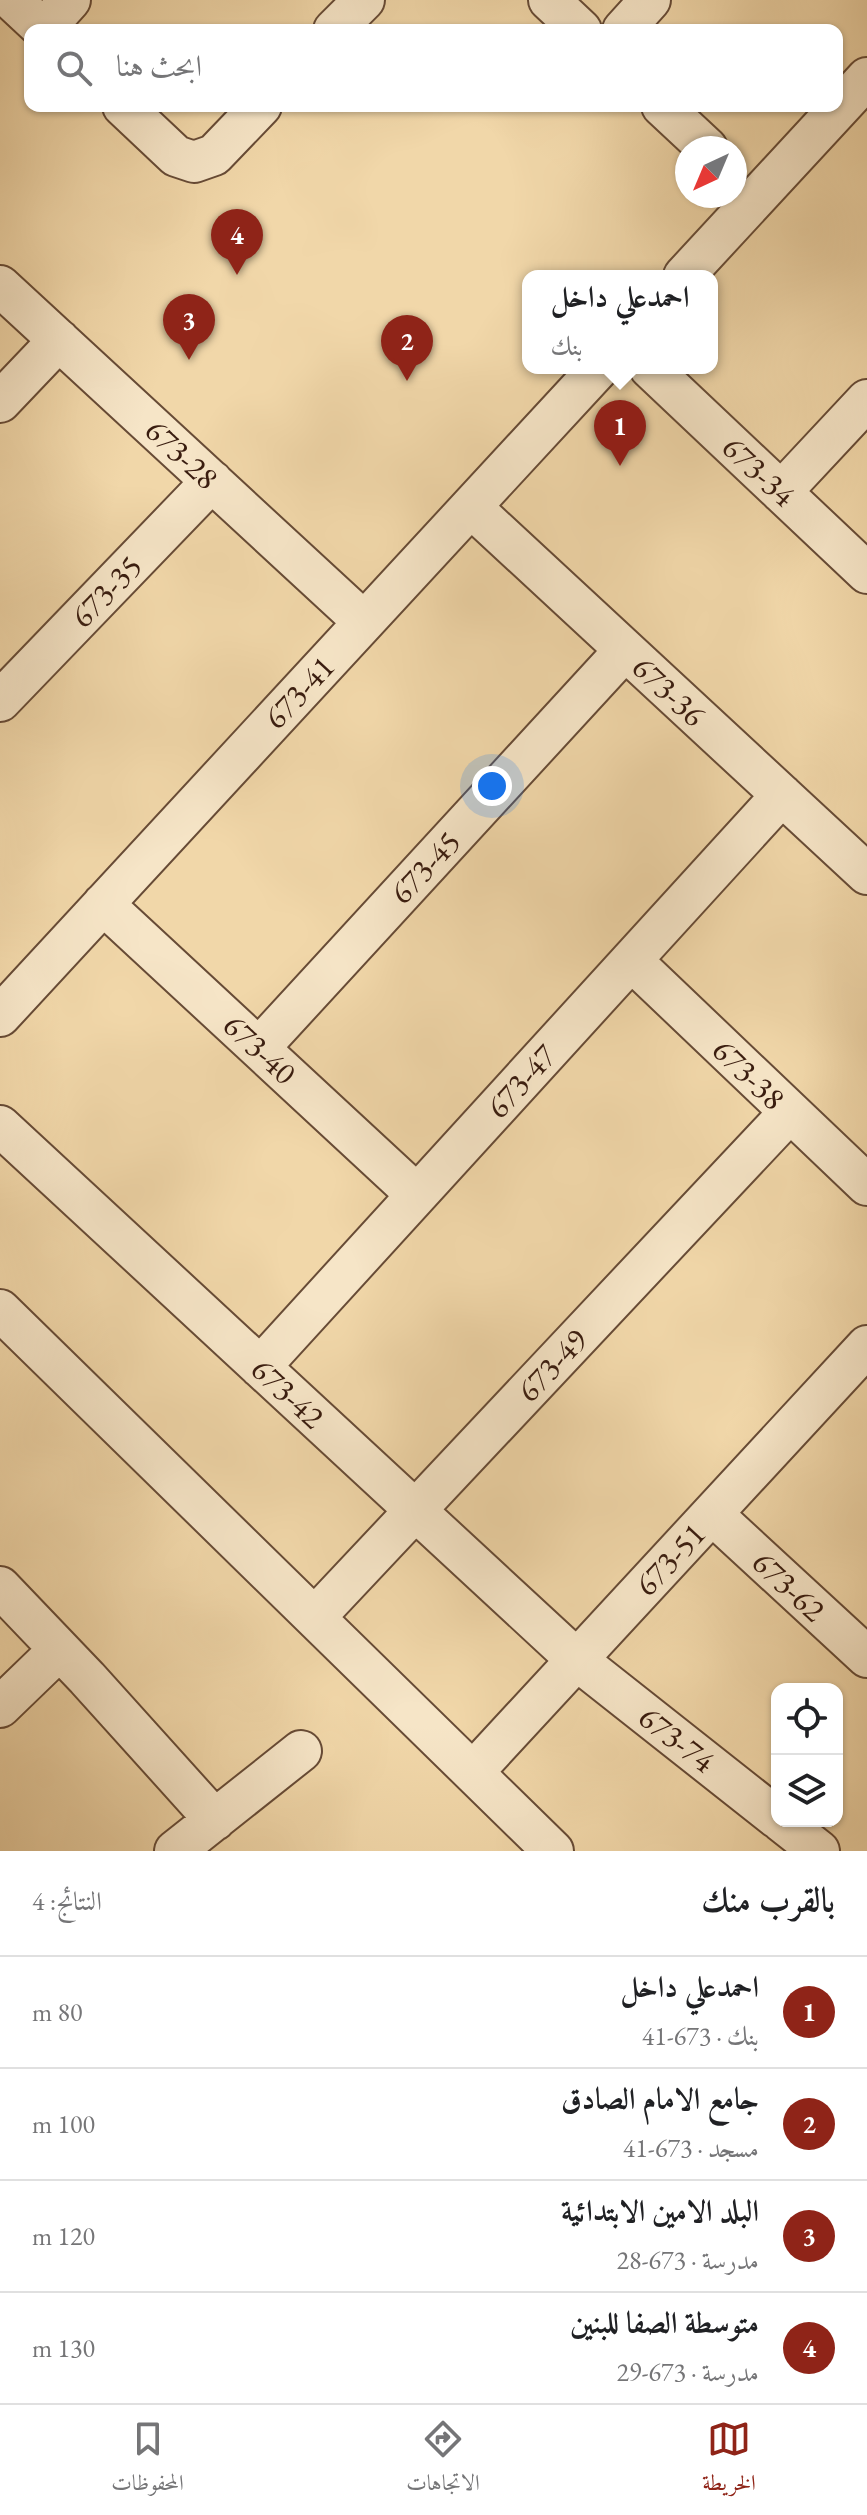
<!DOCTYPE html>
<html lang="ar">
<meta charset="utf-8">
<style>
body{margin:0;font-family:"EB Garamond",Amiri,serif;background:#f6f6f6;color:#202124;direction:rtl}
.controls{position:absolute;right:24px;bottom:24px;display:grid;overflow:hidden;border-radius:16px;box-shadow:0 2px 6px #0004}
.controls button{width:72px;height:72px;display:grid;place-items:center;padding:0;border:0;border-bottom:2px solid #e0e0e0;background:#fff;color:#202124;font:40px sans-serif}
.compass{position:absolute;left:675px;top:136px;width:72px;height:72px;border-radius:50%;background:#fff;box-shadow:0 2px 6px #0004;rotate:224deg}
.you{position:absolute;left:492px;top:786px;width:28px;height:28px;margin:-20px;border:6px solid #fff;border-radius:50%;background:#1a73e8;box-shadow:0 0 0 12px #1a73e833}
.badge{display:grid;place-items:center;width:52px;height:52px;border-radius:50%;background:#8f2418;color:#fff;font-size:26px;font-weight:700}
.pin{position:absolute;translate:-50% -66px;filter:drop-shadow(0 2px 4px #0008)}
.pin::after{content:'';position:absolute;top:42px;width:28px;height:24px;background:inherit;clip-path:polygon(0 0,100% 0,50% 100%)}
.popup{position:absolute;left:522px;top:270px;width:196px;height:104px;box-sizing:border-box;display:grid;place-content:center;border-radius:16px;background:#fff;filter:drop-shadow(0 2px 6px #0005);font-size:26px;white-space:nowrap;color:#757577}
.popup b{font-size:30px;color:#202124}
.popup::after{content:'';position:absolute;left:50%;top:100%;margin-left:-16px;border:16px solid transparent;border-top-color:#fff}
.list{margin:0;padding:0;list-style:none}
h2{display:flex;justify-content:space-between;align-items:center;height:104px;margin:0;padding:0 32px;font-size:34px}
h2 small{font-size:26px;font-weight:400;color:#757577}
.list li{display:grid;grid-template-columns:52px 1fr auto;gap:24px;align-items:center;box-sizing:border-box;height:112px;padding:0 32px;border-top:2px solid #e0e0e0}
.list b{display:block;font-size:30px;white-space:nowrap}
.list p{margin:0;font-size:26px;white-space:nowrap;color:#757577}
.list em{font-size:26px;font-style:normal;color:#757577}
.icon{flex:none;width:44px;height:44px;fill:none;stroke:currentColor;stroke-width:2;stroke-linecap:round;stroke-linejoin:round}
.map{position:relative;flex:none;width:867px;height:1851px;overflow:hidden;direction:ltr}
.search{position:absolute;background:#fff;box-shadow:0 2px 6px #0004;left:24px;right:24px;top:24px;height:88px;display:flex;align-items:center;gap:20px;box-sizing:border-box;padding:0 28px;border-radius:16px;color:#757577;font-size:30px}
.sheet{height:552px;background:#fff}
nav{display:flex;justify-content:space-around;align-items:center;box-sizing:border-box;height:112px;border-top:2px solid #e0e0e0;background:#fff;font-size:22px;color:#757577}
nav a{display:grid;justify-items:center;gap:4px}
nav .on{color:#8f2418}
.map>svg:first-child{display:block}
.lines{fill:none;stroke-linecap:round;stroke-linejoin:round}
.minor-casing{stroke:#674b36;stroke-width:44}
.minor{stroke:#f6e5c7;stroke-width:40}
.labels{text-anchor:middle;stroke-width:7;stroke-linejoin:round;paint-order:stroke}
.street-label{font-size:32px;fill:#391c0f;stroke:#f6e5c7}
</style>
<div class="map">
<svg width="867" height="1851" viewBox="0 0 867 1851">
<rect width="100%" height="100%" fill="#f1d7a9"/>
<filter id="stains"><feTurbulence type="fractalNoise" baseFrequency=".0025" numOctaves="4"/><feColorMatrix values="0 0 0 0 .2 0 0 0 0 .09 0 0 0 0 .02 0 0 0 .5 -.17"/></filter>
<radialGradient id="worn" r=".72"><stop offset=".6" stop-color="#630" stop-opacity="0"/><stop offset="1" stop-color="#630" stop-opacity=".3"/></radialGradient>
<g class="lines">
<!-- minor casing -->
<g class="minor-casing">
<path id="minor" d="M 12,0 L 44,30
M 549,0 L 581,30
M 43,30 L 70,0
M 334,30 L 364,0
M 623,30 L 650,0
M 123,106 L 176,156 L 194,162 L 214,155 L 261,106
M 662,106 L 707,148
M 684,276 L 867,78
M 0,286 L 364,622
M 650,368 L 867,573
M 0,402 L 59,340
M 781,492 L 867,400
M 471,507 L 867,874
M 0,701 L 212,481
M 103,904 L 417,1195
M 632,961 L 867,1185
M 0,1016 L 599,368
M 259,1048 L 625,650
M 0,1126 L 577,1660 L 777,1818
M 0,1310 L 553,1851
M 260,1367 L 782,795
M 712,1514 L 867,1657
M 0,1587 L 87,1678 L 215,1820
M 315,1617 L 789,1113
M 0,1707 L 59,1650
M 473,1772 L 867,1346
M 781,1821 L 819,1851
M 175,1851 L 301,1751"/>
</g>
<!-- minor -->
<use href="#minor" class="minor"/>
</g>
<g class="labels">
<!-- street labels -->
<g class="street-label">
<text transform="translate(182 454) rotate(43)" y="11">673-28</text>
<text transform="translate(759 471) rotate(43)" y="11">673-34</text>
<text transform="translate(106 591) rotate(-46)" y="11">673-35</text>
<text transform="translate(669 691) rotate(43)" y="11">673-36</text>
<text transform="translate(299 692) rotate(-47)" y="11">673-41</text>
<text transform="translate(425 867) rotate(-47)" y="11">673-45</text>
<text transform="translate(260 1049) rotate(43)" y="11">673-40</text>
<text transform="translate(749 1074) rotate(44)" y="11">673-38</text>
<text transform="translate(521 1081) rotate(-48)" y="11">673-47</text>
<text transform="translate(552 1365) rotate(-47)" y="11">673-49</text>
<text transform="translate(288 1393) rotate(43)" y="11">673-42</text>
<text transform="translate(670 1559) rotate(-47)" y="11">673-51</text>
<text transform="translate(789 1586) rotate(43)" y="11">673-62</text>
<text transform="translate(677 1739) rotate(38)" y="11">673-74</text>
</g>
</g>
<rect width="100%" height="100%" filter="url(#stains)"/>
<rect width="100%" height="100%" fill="url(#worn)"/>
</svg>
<div class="controls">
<button><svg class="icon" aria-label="locate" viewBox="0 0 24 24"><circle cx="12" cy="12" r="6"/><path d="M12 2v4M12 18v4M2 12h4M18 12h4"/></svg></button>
<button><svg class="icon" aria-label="layers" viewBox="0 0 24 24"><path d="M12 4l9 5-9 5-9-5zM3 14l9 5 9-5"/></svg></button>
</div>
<svg class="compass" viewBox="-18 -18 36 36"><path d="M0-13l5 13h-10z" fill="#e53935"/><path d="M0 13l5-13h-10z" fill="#757577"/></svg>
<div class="you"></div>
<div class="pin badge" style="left:620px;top:466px">1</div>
<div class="popup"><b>احمدعلي داخل</b>بنك</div>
<div class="pin badge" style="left:407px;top:381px">2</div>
<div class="pin badge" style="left:189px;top:360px">3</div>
<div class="pin badge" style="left:237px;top:275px">4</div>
<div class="search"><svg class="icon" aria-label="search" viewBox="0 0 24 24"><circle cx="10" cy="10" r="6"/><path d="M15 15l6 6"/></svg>ابحث هنا</div>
</div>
<section class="sheet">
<h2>بالقرب منك<small>النتائج: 4</small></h2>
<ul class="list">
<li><span class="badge">1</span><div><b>احمدعلي داخل</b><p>بنك · 673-41</p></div><em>80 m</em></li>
<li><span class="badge">2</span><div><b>جامع الامام الصادق</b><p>مسجد · 673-41</p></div><em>100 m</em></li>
<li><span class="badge">3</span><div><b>البلد الامين الابتدائية</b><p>مدرسة · 673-28</p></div><em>120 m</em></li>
<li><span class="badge">4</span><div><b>متوسطة الصفا للبنين</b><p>مدرسة · 673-29</p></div><em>130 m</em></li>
</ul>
</section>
<nav>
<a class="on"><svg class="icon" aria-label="map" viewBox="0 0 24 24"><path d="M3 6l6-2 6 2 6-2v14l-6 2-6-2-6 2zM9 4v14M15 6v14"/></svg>الخريطة</a>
<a><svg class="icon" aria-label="directions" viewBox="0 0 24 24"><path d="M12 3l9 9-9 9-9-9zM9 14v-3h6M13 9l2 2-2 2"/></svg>الاتجاهات</a>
<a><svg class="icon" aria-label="saved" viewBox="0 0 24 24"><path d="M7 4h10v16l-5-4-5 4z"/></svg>المحفوظات</a>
</nav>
